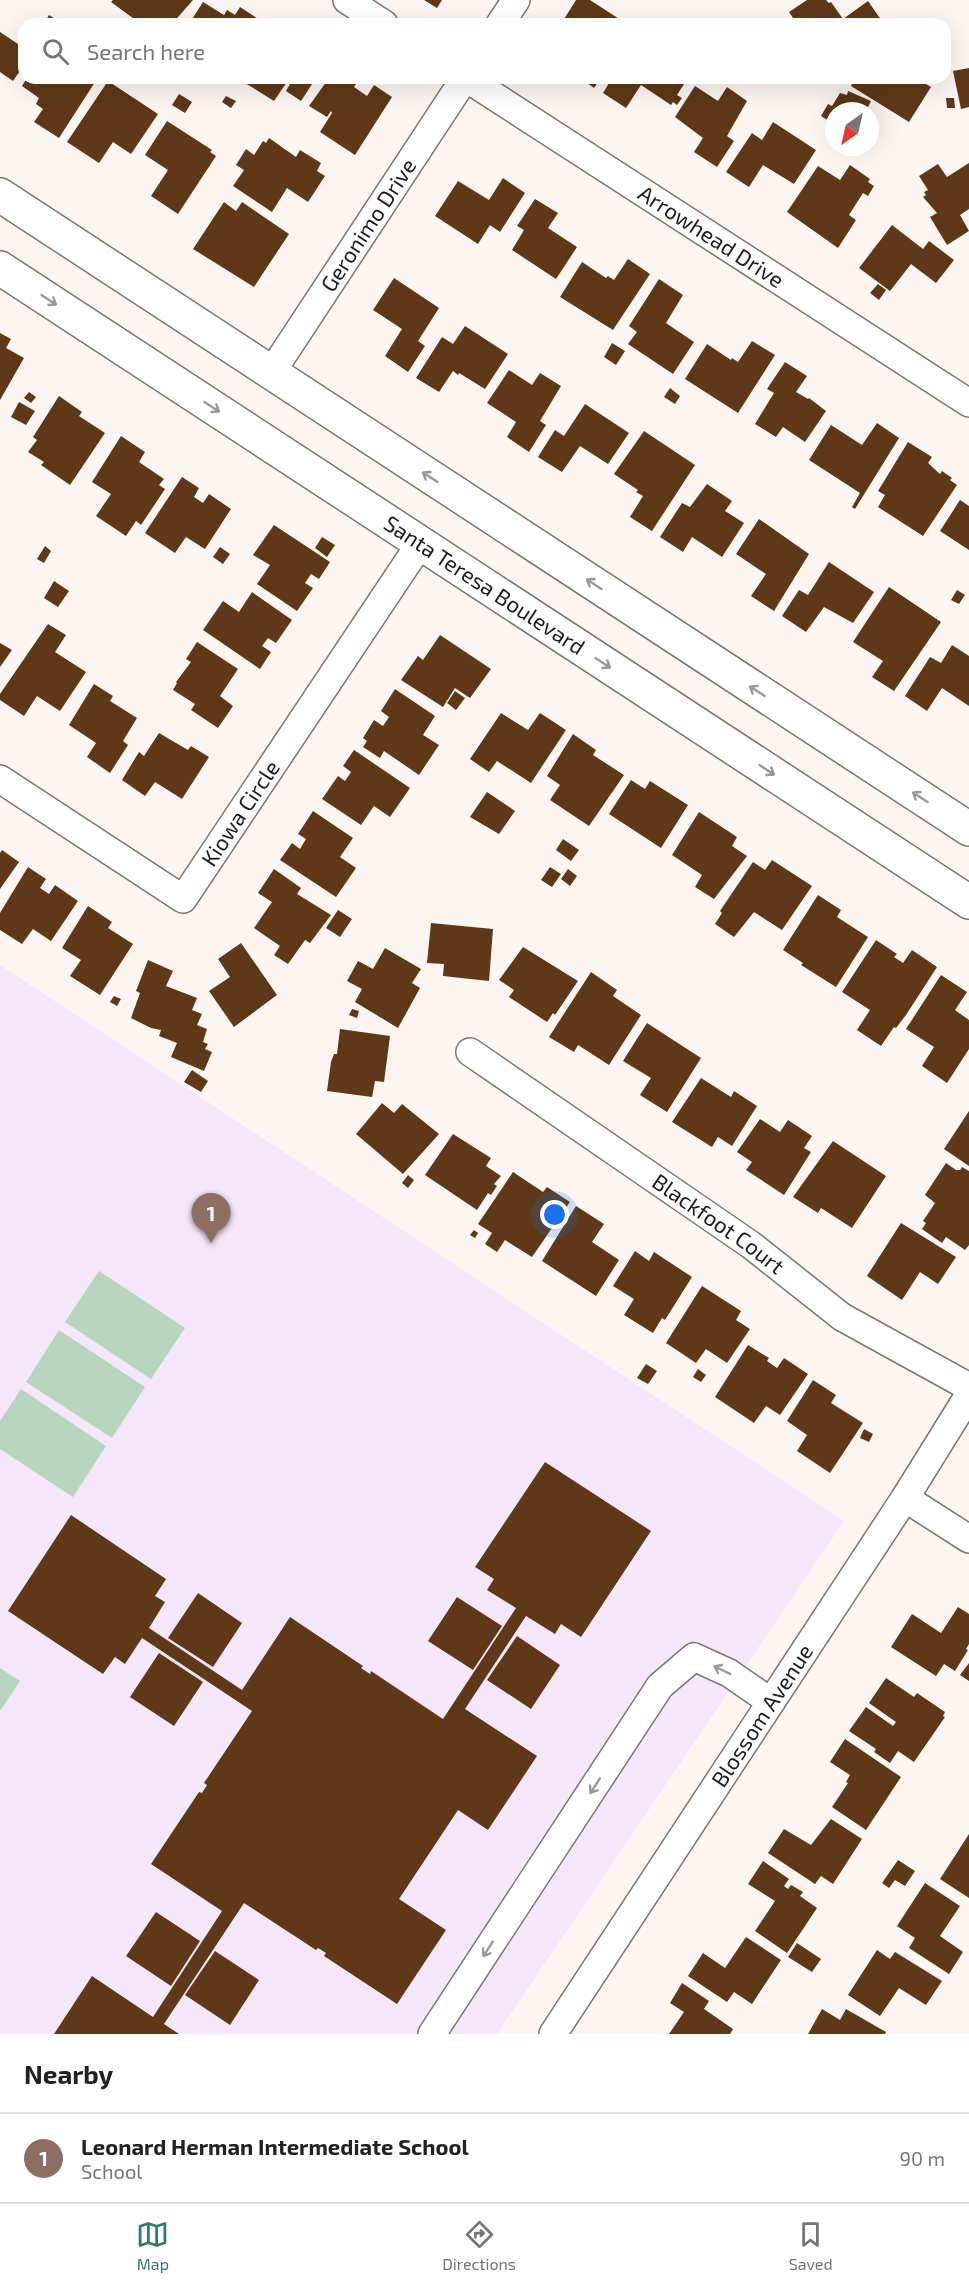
<!DOCTYPE html>
<style>
body{margin:0;font-family:"Exo 2",sans-serif;background:#f6f6f6;color:#202124}
.compass{position:absolute;left:825px;top:102px;width:54px;height:54px;border-radius:50%;background:#fff;box-shadow:0 6px 24px #0002;rotate:214deg}
.you{position:absolute;left:555px;top:1215px;width:21px;height:21px;margin:-15px;border:4px solid #fff;border-radius:50%;background:#1a73e8;box-shadow:0 0 0 9px #1a73e833}
.badge{display:grid;place-items:center;width:39px;height:39px;border-radius:50%;background:#34796e;color:#fff;font-size:20px;font-weight:700}
.pin{position:absolute;translate:-50% -50px;filter:drop-shadow(0 2px 3px #0008)}
.pin::after{content:'';position:absolute;top:32px;width:21px;height:18px;background:inherit;clip-path:polygon(0 0,100% 0,50% 100%)}
.list{margin:0;padding:0;list-style:none}
h2{display:flex;justify-content:space-between;align-items:center;height:78px;margin:0;padding:0 24px;font-size:26px}
h2 small{font-size:20px;font-weight:400;color:#757577}
.list li{display:grid;grid-template-columns:39px 1fr auto;gap:18px;align-items:center;box-sizing:border-box;height:90px;padding:0 24px;border-top:2px solid #e0e0e0}
.list b{display:block;font-size:22px;white-space:nowrap}
.list p{margin:0;font-size:20px;white-space:nowrap;color:#757577}
.list em{font-size:20px;font-style:normal;color:#757577}
.icon{flex:none;width:33px;height:33px;fill:none;stroke:currentColor;stroke-width:2;stroke-linecap:round;stroke-linejoin:round}
.map{position:relative;flex:none;width:969px;height:2034px;overflow:hidden}
.search{position:absolute;background:#fff;box-shadow:0 6px 24px #0002;left:18px;right:18px;top:18px;height:66px;display:flex;align-items:center;gap:15px;box-sizing:border-box;padding:0 21px;border-radius:18px;color:#757577;font-size:22px}
.sheet{height:168px;background:#fff}
nav{display:flex;justify-content:space-around;align-items:center;box-sizing:border-box;height:84px;border-top:2px solid #e0e0e0;background:#fff;font-size:16px;color:#757577}
nav a{display:grid;justify-items:center;gap:3px}
nav .on{color:#34796e}
.map>svg:first-child{display:block}
.education{fill:#f5e7fa}
.green{fill:#b7d4bc}
.building{fill:#5e3817}
.lines{fill:none;stroke-linecap:round;stroke-linejoin:round}
.minor-casing{stroke:#7c7673;stroke-width:30}
.major-casing{stroke:#7c7673;stroke-width:36}
.minor{stroke:#fff;stroke-width:27}
.major{stroke:#fff;stroke-width:33}
.oneway{stroke:#9a9898}
.labels{text-anchor:middle;stroke-width:6;stroke-linejoin:round;paint-order:stroke}
.street-label{font-size:22px;fill:#1e1b1a;stroke:#fff}
</style>
<div class="map">
<svg width="969" height="2034" viewBox="0 0 969 2034">
<rect width="100%" height="100%" fill="#fcf5f1"/>
<!-- education -->
<path class="education" d="M 0,965 L 844,1521 L 497,2034 L 0,2034 Z"/>
<!-- green -->
<path class="green" d="M 99,1271 L 185,1328 L 151,1379 L 65,1322 Z
M 59,1330 L 145,1387 L 112,1438 L 26,1382 Z
M 21,1389 L 106,1446 L 73,1497 L 0,1449 L 0,1421 Z
M 0,1668 L 20,1681 L 0,1711 Z"/>
<!-- building -->
<path class="building" d="M 113,0 L 193,0 L 172,24 L 141,24 L 111,2 Z
M 424,0 L 442,0 L 437,8 Z
M 576,0 L 590,0 L 627,24 L 561,24 Z
M 807,0 L 826,0 L 829,3 L 831,2 L 843,19 L 868,1 L 884,24 L 797,24 L 789,12 Z
M 203,2 L 224,15 L 227,10 L 235,15 L 240,7 L 266,24 L 189,24 Z
M 49,15 L 57,20 L 55,24 L 44,24 Z
M 0,32 L 24,48 L 24,65 L 13,81 L 0,72 Z
M 969,68 L 969,107 L 961,109 L 953,71 Z
M 27,78 L 95,78 L 97,79 L 59,138 L 34,122 L 43,109 L 36,104 L 39,98 L 22,86 Z
M 237,78 L 316,78 L 301,101 L 286,91 L 290,84 L 287,82 L 274,101 Z
M 329,78 L 360,78 L 354,87 L 367,96 L 374,85 L 392,97 L 355,155 L 320,132 L 332,113 L 331,111 L 327,117 L 309,106 Z
M 580,78 L 601,78 L 594,88 Z
M 612,78 L 688,78 L 677,95 L 682,98 L 677,105 L 673,102 L 671,105 L 641,85 L 626,108 L 603,93 Z
M 855,78 L 916,78 L 931,87 L 909,122 L 851,86 Z
M 108,81 L 158,114 L 131,154 L 113,142 L 99,163 L 67,142 Z
M 695,86 L 718,101 L 727,87 L 747,101 L 727,136 L 734,141 L 717,167 L 694,152 L 703,138 L 675,117 Z
M 848,91 L 871,101 L 866,111 L 846,111 L 841,109 L 834,111 L 834,124 L 821,116 L 828,104 L 832,106 L 840,93 L 847,95 Z
M 179,94 L 192,102 L 185,113 L 172,105 Z
M 226,96 L 236,101 L 231,108 L 222,102 Z
M 946,98 L 954,98 L 955,108 L 947,108 Z
M 167,121 L 212,150 L 210,152 L 216,156 L 178,214 L 151,196 L 168,170 L 145,155 Z
M 773,122 L 816,150 L 794,184 L 763,165 L 749,187 L 726,172 L 752,133 L 762,140 Z
M 269,138 L 296,157 L 300,150 L 321,163 L 317,171 L 325,176 L 308,202 L 287,188 L 272,212 L 233,186 L 244,170 L 236,165 L 246,149 L 254,155 L 263,141 L 266,143 Z
M 969,163 L 969,209 L 960,215 L 969,231 L 947,245 L 930,217 L 937,213 L 923,197 L 926,195 L 924,192 L 928,190 L 919,176 L 938,164 L 947,177 Z
M 850,165 L 870,179 L 868,182 L 874,186 L 868,196 L 863,193 L 849,215 L 856,220 L 838,248 L 787,212 L 818,166 L 840,180 Z
M 503,178 L 525,193 L 500,232 L 490,225 L 478,244 L 435,216 L 458,181 L 489,200 Z
M 535,199 L 558,213 L 548,228 L 577,247 L 556,279 L 512,250 L 524,230 L 517,226 Z
M 224,202 L 236,211 L 242,202 L 289,234 L 254,287 L 193,249 Z
M 892,225 L 923,249 L 929,241 L 954,260 L 936,283 L 911,264 L 890,291 L 859,268 Z
M 628,259 L 650,274 L 613,330 L 560,297 L 582,262 L 606,278 L 608,276 L 614,280 Z
M 394,278 L 439,308 L 418,341 L 425,346 L 408,372 L 385,356 L 402,329 L 373,310 Z
M 659,279 L 683,295 L 666,323 L 694,342 L 673,374 L 628,344 L 637,332 L 629,326 Z
M 878,284 L 886,290 L 879,300 L 870,293 Z
M 465,326 L 508,354 L 485,389 L 459,373 L 458,375 L 453,371 L 439,392 L 416,378 L 442,337 L 453,344 Z
M 0,333 L 11,339 L 6,348 L 24,358 L 0,400 Z
M 752,341 L 775,355 L 738,413 L 685,379 L 707,344 L 731,360 L 732,358 L 738,362 Z
M 612,343 L 625,351 L 616,365 L 604,357 Z
M 785,362 L 807,376 L 796,392 L 808,399 L 809,398 L 826,411 L 805,442 L 783,427 L 776,437 L 755,424 L 774,393 L 767,389 Z
M 509,370 L 532,385 L 540,373 L 561,386 L 540,421 L 546,425 L 529,452 L 507,437 L 516,422 L 487,403 Z
M 670,388 L 680,396 L 675,404 L 664,397 Z
M 29,392 L 36,397 L 31,403 L 24,398 Z
M 59,396 L 82,412 L 79,416 L 105,433 L 70,485 L 41,465 L 44,462 L 28,452 L 37,440 L 33,437 Z
M 19,402 L 35,411 L 26,425 L 11,417 Z
M 585,404 L 629,433 L 608,464 L 580,446 L 562,472 L 538,457 L 555,430 L 564,436 Z
M 877,423 L 899,438 L 855,509 L 852,507 L 860,493 L 809,460 L 831,425 L 862,445 Z
M 644,431 L 695,465 L 652,531 L 630,517 L 643,496 L 636,492 L 638,490 L 614,474 Z
M 121,436 L 145,452 L 139,462 L 164,479 L 159,485 L 165,489 L 141,525 L 136,521 L 126,536 L 96,516 L 111,494 L 92,482 Z
M 908,442 L 932,457 L 928,463 L 940,474 L 942,471 L 952,478 L 950,480 L 957,485 L 923,536 L 878,507 L 885,495 L 878,491 Z
M 182,477 L 199,488 L 194,497 L 203,503 L 209,494 L 231,509 L 205,549 L 186,537 L 175,553 L 145,533 Z
M 707,484 L 732,501 L 725,511 L 744,523 L 722,557 L 692,537 L 683,552 L 660,537 L 682,503 L 690,507 Z
M 960,500 L 969,506 L 969,550 L 940,531 Z
M 759,519 L 809,554 L 774,611 L 751,596 L 766,574 L 736,554 Z
M 274,525 L 330,562 L 319,579 L 311,574 L 305,583 L 313,588 L 297,611 L 257,584 L 270,565 L 253,555 Z
M 322,537 L 335,545 L 327,557 L 315,548 Z
M 45,546 L 51,551 L 44,563 L 37,559 Z
M 220,547 L 230,554 L 223,564 L 213,557 Z
M 829,562 L 874,592 L 853,623 L 824,607 L 806,632 L 782,616 L 799,590 L 808,595 Z
M 54,581 L 69,591 L 58,607 L 44,598 Z
M 889,587 L 941,622 L 894,691 L 872,677 L 883,661 L 853,642 Z
M 957,590 L 965,595 L 959,604 L 951,600 Z
M 252,592 L 292,620 L 276,643 L 268,638 L 262,646 L 271,652 L 260,669 L 203,630 L 223,601 L 239,612 Z
M 48,624 L 66,635 L 55,652 L 86,672 L 60,711 L 37,696 L 24,716 L 0,700 L 0,694 Z
M 440,635 L 491,669 L 470,698 L 455,688 L 443,707 L 401,680 L 418,656 L 423,660 Z
M 197,642 L 238,669 L 220,696 L 233,706 L 218,728 L 191,710 L 195,704 L 173,690 L 177,683 L 176,682 L 191,662 L 186,659 Z
M 0,643 L 12,650 L 0,667 Z
M 952,645 L 969,656 L 969,706 L 942,688 L 927,711 L 905,696 L 930,657 L 941,663 Z
M 94,684 L 113,696 L 110,701 L 137,718 L 123,741 L 128,745 L 110,773 L 87,757 L 96,743 L 69,725 Z
M 395,689 L 435,716 L 423,735 L 439,745 L 419,775 L 384,751 L 380,758 L 363,747 L 367,741 L 363,738 L 374,720 L 383,726 L 389,717 L 381,711 Z
M 455,691 L 465,698 L 456,710 L 447,703 Z
M 501,713 L 528,730 L 540,713 L 566,730 L 531,783 L 497,761 L 489,772 L 470,759 Z
M 159,733 L 188,750 L 191,746 L 209,757 L 182,799 L 155,782 L 145,796 L 122,780 L 139,752 L 144,756 Z
M 573,734 L 596,750 L 593,755 L 624,775 L 589,826 L 550,800 L 560,785 L 547,776 Z
M 354,750 L 410,788 L 390,817 L 374,806 L 361,825 L 322,799 L 338,776 L 345,781 L 351,772 L 343,766 Z
M 631,780 L 645,789 L 650,781 L 688,805 L 661,848 L 609,814 Z
M 487,792 L 515,811 L 499,834 L 470,817 Z
M 313,811 L 353,838 L 340,857 L 356,868 L 336,897 L 280,860 L 292,843 L 300,849 L 306,839 L 298,834 Z
M 699,812 L 737,837 L 732,846 L 747,856 L 714,899 L 695,887 L 702,875 L 672,855 Z
M 563,839 L 579,850 L 571,861 L 556,850 Z
M 2,850 L 19,862 L 0,889 L 0,853 Z
M 772,860 L 812,886 L 782,930 L 754,912 L 734,937 L 715,924 L 722,913 L 720,911 L 753,862 L 765,870 Z
M 28,867 L 46,879 L 40,888 L 49,894 L 55,885 L 78,901 L 51,941 L 33,929 L 22,944 L 0,930 L 0,913 Z
M 550,867 L 561,874 L 552,887 L 541,880 Z
M 274,869 L 301,888 L 297,894 L 331,915 L 310,943 L 305,940 L 288,964 L 274,955 L 280,946 L 254,928 L 272,902 L 258,893 Z
M 568,869 L 577,876 L 570,886 L 561,879 Z
M 818,895 L 841,910 L 837,917 L 868,937 L 836,987 L 801,965 L 803,963 L 783,950 Z
M 88,906 L 112,922 L 108,928 L 133,944 L 100,995 L 70,976 L 81,960 L 62,948 Z
M 338,910 L 352,919 L 340,937 L 326,928 Z
M 431,923 L 493,929 L 489,981 L 443,976 L 444,964 L 427,963 Z
M 876,940 L 897,954 L 894,957 L 903,963 L 912,950 L 937,967 L 906,1015 L 896,1028 L 894,1027 L 881,1046 L 857,1030 L 870,1010 L 842,992 Z
M 241,943 L 277,995 L 234,1027 L 209,991 L 230,977 L 218,959 Z
M 523,947 L 578,981 L 555,1015 L 553,1013 L 547,1022 L 509,997 L 514,990 L 499,980 Z
M 385,948 L 421,969 L 412,983 L 420,988 L 398,1028 L 355,1002 L 362,989 L 347,981 L 358,961 L 373,969 Z
M 148,960 L 173,971 L 166,986 L 197,998 L 192,1010 L 202,1014 L 197,1025 L 207,1029 L 203,1042 L 208,1044 L 205,1049 L 212,1052 L 204,1071 L 171,1057 L 177,1043 L 159,1036 L 161,1030 L 151,1028 L 131,1018 L 140,993 L 136,991 Z
M 591,972 L 617,990 L 613,996 L 641,1015 L 609,1065 L 578,1045 L 574,1052 L 549,1037 Z
M 941,975 L 967,992 L 955,1010 L 969,1020 L 969,1049 L 947,1083 L 922,1066 L 934,1047 L 906,1029 Z
M 114,996 L 121,999 L 117,1006 L 110,1002 Z
M 352,1009 L 359,1011 L 357,1018 L 349,1015 Z
M 647,1023 L 701,1058 L 667,1112 L 640,1095 L 651,1078 L 623,1061 Z
M 340,1029 L 390,1036 L 384,1082 L 375,1081 L 372,1097 L 327,1091 L 331,1062 L 334,1054 L 337,1054 Z
M 192,1070 L 208,1081 L 201,1092 L 184,1082 Z
M 701,1078 L 731,1097 L 734,1091 L 757,1106 L 732,1146 L 718,1137 L 712,1147 L 672,1122 Z
M 382,1103 L 394,1113 L 402,1104 L 439,1134 L 403,1174 L 356,1134 Z
M 969,1111 L 969,1166 L 944,1149 Z
M 760,1119 L 780,1132 L 788,1120 L 812,1136 L 804,1148 L 811,1152 L 784,1195 L 746,1170 L 752,1162 L 737,1152 Z
M 453,1134 L 491,1158 L 486,1166 L 501,1176 L 494,1184 L 497,1186 L 491,1195 L 488,1193 L 477,1210 L 425,1175 Z
M 833,1141 L 886,1176 L 852,1228 L 821,1208 L 818,1213 L 793,1197 Z
M 946,1163 L 956,1170 L 960,1170 L 962,1167 L 969,1171 L 969,1245 L 965,1250 L 946,1237 L 942,1243 L 922,1229 L 926,1223 L 923,1221 L 935,1203 L 925,1195 Z
M 513,1172 L 543,1192 L 547,1187 L 570,1202 L 532,1257 L 505,1240 L 497,1252 L 485,1244 L 492,1233 L 478,1224 Z
M 408,1175 L 414,1180 L 408,1188 L 402,1183 Z
M 576,1206 L 604,1224 L 592,1242 L 619,1260 L 596,1296 L 542,1261 Z
M 901,1223 L 956,1257 L 938,1284 L 920,1272 L 902,1300 L 867,1276 Z
M 474,1230 L 478,1233 L 475,1238 L 470,1235 Z
M 635,1251 L 649,1261 L 654,1252 L 692,1277 L 665,1320 L 662,1318 L 653,1333 L 624,1315 L 634,1299 L 613,1286 Z
M 702,1286 L 741,1311 L 736,1320 L 750,1329 L 727,1363 L 706,1349 L 696,1363 L 666,1343 Z
M 748,1345 L 769,1358 L 767,1361 L 777,1368 L 784,1358 L 808,1374 L 780,1415 L 766,1406 L 754,1423 L 715,1397 Z
M 646,1364 L 657,1371 L 648,1384 L 637,1378 Z
M 698,1369 L 706,1375 L 701,1382 L 693,1377 Z
M 813,1380 L 836,1395 L 831,1403 L 863,1423 L 830,1473 L 797,1451 L 807,1435 L 787,1421 Z
M 864,1429 L 873,1434 L 869,1442 L 860,1438 Z
M 545,1462 L 651,1531 L 581,1637 L 561,1624 L 555,1634 L 526,1616 L 465,1709 L 537,1756 L 488,1830 L 458,1810 L 399,1899 L 446,1930 L 397,2004 L 324,1956 L 326,1953 L 318,1948 L 316,1950 L 244,1903 L 164,2024 L 179,2034 L 54,2034 L 92,1976 L 153,2017 L 222,1911 L 151,1864 L 199,1792 L 202,1793 L 207,1785 L 204,1783 L 252,1711 L 142,1638 L 125,1664 L 115,1657 L 103,1674 L 8,1611 L 71,1515 L 166,1579 L 155,1596 L 165,1602 L 149,1628 L 242,1690 L 290,1617 L 363,1666 L 361,1668 L 370,1674 L 371,1671 L 443,1719 L 516,1608 L 487,1590 L 494,1579 L 475,1567 Z
M 198,1593 L 242,1623 L 213,1667 L 168,1638 Z
M 457,1597 L 502,1626 L 473,1670 L 428,1641 Z
M 958,1607 L 969,1614 L 969,1644 L 966,1649 L 968,1650 L 955,1671 L 944,1664 L 936,1676 L 891,1647 L 912,1614 L 941,1633 Z
M 517,1636 L 560,1665 L 531,1709 L 487,1680 Z
M 159,1653 L 203,1682 L 174,1726 L 130,1697 Z
M 969,1663 L 969,1681 L 960,1675 Z
M 886,1678 L 914,1697 L 917,1693 L 945,1712 L 943,1716 L 945,1717 L 914,1762 L 898,1751 L 890,1763 L 874,1752 L 876,1749 L 849,1731 L 866,1707 L 893,1726 L 896,1722 L 869,1703 Z
M 845,1739 L 901,1777 L 866,1830 L 832,1807 L 848,1783 L 846,1782 L 850,1775 L 830,1762 Z
M 831,1819 L 862,1839 L 833,1884 L 821,1876 L 815,1884 L 768,1853 L 784,1829 L 811,1845 Z
M 969,1834 L 969,1898 L 940,1879 Z
M 898,1860 L 915,1871 L 905,1886 L 895,1880 L 889,1888 L 882,1883 Z
M 763,1861 L 789,1879 L 784,1886 L 788,1889 L 791,1885 L 803,1892 L 800,1896 L 817,1908 L 787,1953 L 755,1931 L 775,1901 L 748,1884 Z
M 925,1883 L 960,1906 L 940,1936 L 963,1952 L 949,1974 L 909,1948 L 915,1938 L 897,1926 Z
M 156,1912 L 200,1941 L 171,1986 L 126,1956 Z
M 746,1937 L 781,1960 L 752,2004 L 734,1992 L 727,2002 L 688,1976 L 703,1953 L 725,1968 Z
M 797,1943 L 821,1959 L 812,1972 L 788,1957 Z
M 877,1950 L 890,1959 L 895,1952 L 942,1981 L 926,2005 L 899,1988 L 880,2016 L 848,1995 Z
M 215,1951 L 259,1980 L 230,2025 L 185,1995 Z
M 682,1983 L 709,2001 L 704,2009 L 733,2029 L 730,2034 L 669,2034 L 684,2012 L 670,2003 Z
M 822,2009 L 840,2020 L 846,2009 L 886,2032 L 885,2034 L 808,2034 Z"/>
<g class="lines">
<!-- minor casing -->
<g class="minor-casing">
<g id="minor">
<path d="M 347,0 L 384,24"/>
<path d="M 500,24 L 516,0"/>
<path id="s1" d="M 466,78 L 969,403"/>
<path id="s2" d="M 271,373 L 465,78"/>
<path id="s3" d="M 0,779 L 183,899 L 420,544"/>
<path id="s4" d="M 470,1052 L 751,1245 L 842,1317 L 969,1387"/>
<path d="M 905,1498 L 969,1539"/>
<path d="M 432,2034 L 660,1686 L 694,1657 L 729,1673 L 771,1702"/>
<path id="s5" d="M 553,2034 L 905,1498 L 969,1395"/>
</g>
</g>
<!-- major casing -->
<g class="major-casing">
<g id="major">
<path d="M 0,195 L 969,829"/>
<path id="s6" d="M 0,268 L 969,902"/>
</g>
</g>
<!-- minor -->
<use href="#minor" class="minor"/>
<!-- major -->
<use href="#major" class="major"/>
</g>
<!-- one-way arrows -->
<defs><path id="oneway-shaft" d="M-6 0H5M1.5-3L5.5 0L1.5 3" fill="none" stroke-width="1.6" stroke-linecap="round" stroke-linejoin="round" transform="scale(1.5)"/></defs>
<g class="oneway">
<use href="#oneway-shaft" transform="translate(49 300) rotate(33)"/>
<use href="#oneway-shaft" transform="translate(212 407) rotate(33)"/>
<use href="#oneway-shaft" transform="translate(430 477) rotate(-147)"/>
<use href="#oneway-shaft" transform="translate(594 584) rotate(-147)"/>
<use href="#oneway-shaft" transform="translate(603 663) rotate(33)"/>
<use href="#oneway-shaft" transform="translate(757 691) rotate(-147)"/>
<use href="#oneway-shaft" transform="translate(767 770) rotate(33)"/>
<use href="#oneway-shaft" transform="translate(920 797) rotate(-147)"/>
<use href="#oneway-shaft" transform="translate(722 1670) rotate(-154)"/>
<use href="#oneway-shaft" transform="translate(595 1786) rotate(123)"/>
<use href="#oneway-shaft" transform="translate(488 1949) rotate(123)"/>
</g>
<g class="labels">
<!-- street labels -->
<g class="street-label">
<text dy="8" stroke="none"><textPath href="#s2" startOffset="177">Geronimo Drive</textPath></text>
<text dy="8" stroke="none"><textPath href="#s1" startOffset="292">Arrowhead Drive</textPath></text>
<text dy="8" stroke="none"><textPath href="#s6" startOffset="579">Santa Teresa Boulevard</textPath></text>
<text dy="8" stroke="none"><textPath href="#s3" startOffset="322">Kiowa Circle</textPath></text>
<text dy="8" stroke="none"><textPath href="#s4" startOffset="302">Blackfoot Court</textPath></text>
<text dy="8" stroke="none"><textPath href="#s5" startOffset="381">Blossom Avenue</textPath></text>
</g>
</g>
</svg>
<svg class="compass" viewBox="-18 -18 36 36"><path d="M0-13l5 13h-10z" fill="#e53935"/><path d="M0 13l5-13h-10z" fill="#757577"/></svg>
<div class="you"></div>
<div class="pin badge" style="left:211px;top:1243px;background:#8d6e63">1</div>
<div class="search"><svg class="icon" aria-label="search" viewBox="0 0 24 24"><circle cx="10" cy="10" r="6"/><path d="M15 15l6 6"/></svg>Search here</div>
</div>
<section class="sheet">
<h2>Nearby<small></small></h2>
<ul class="list">
<li><span class="badge" style="background:#8d6e63">1</span><div><b>Leonard Herman Intermediate School</b><p>School</p></div><em>90 m</em></li>
</ul>
</section>
<nav>
<a class="on"><svg class="icon" aria-label="map" viewBox="0 0 24 24"><path d="M3 6l6-2 6 2 6-2v14l-6 2-6-2-6 2zM9 4v14M15 6v14"/></svg>Map</a>
<a><svg class="icon" aria-label="directions" viewBox="0 0 24 24"><path d="M12 3l9 9-9 9-9-9zM9 14v-3h6M13 9l2 2-2 2"/></svg>Directions</a>
<a><svg class="icon" aria-label="saved" viewBox="0 0 24 24"><path d="M7 4h10v16l-5-4-5 4z"/></svg>Saved</a>
</nav>
